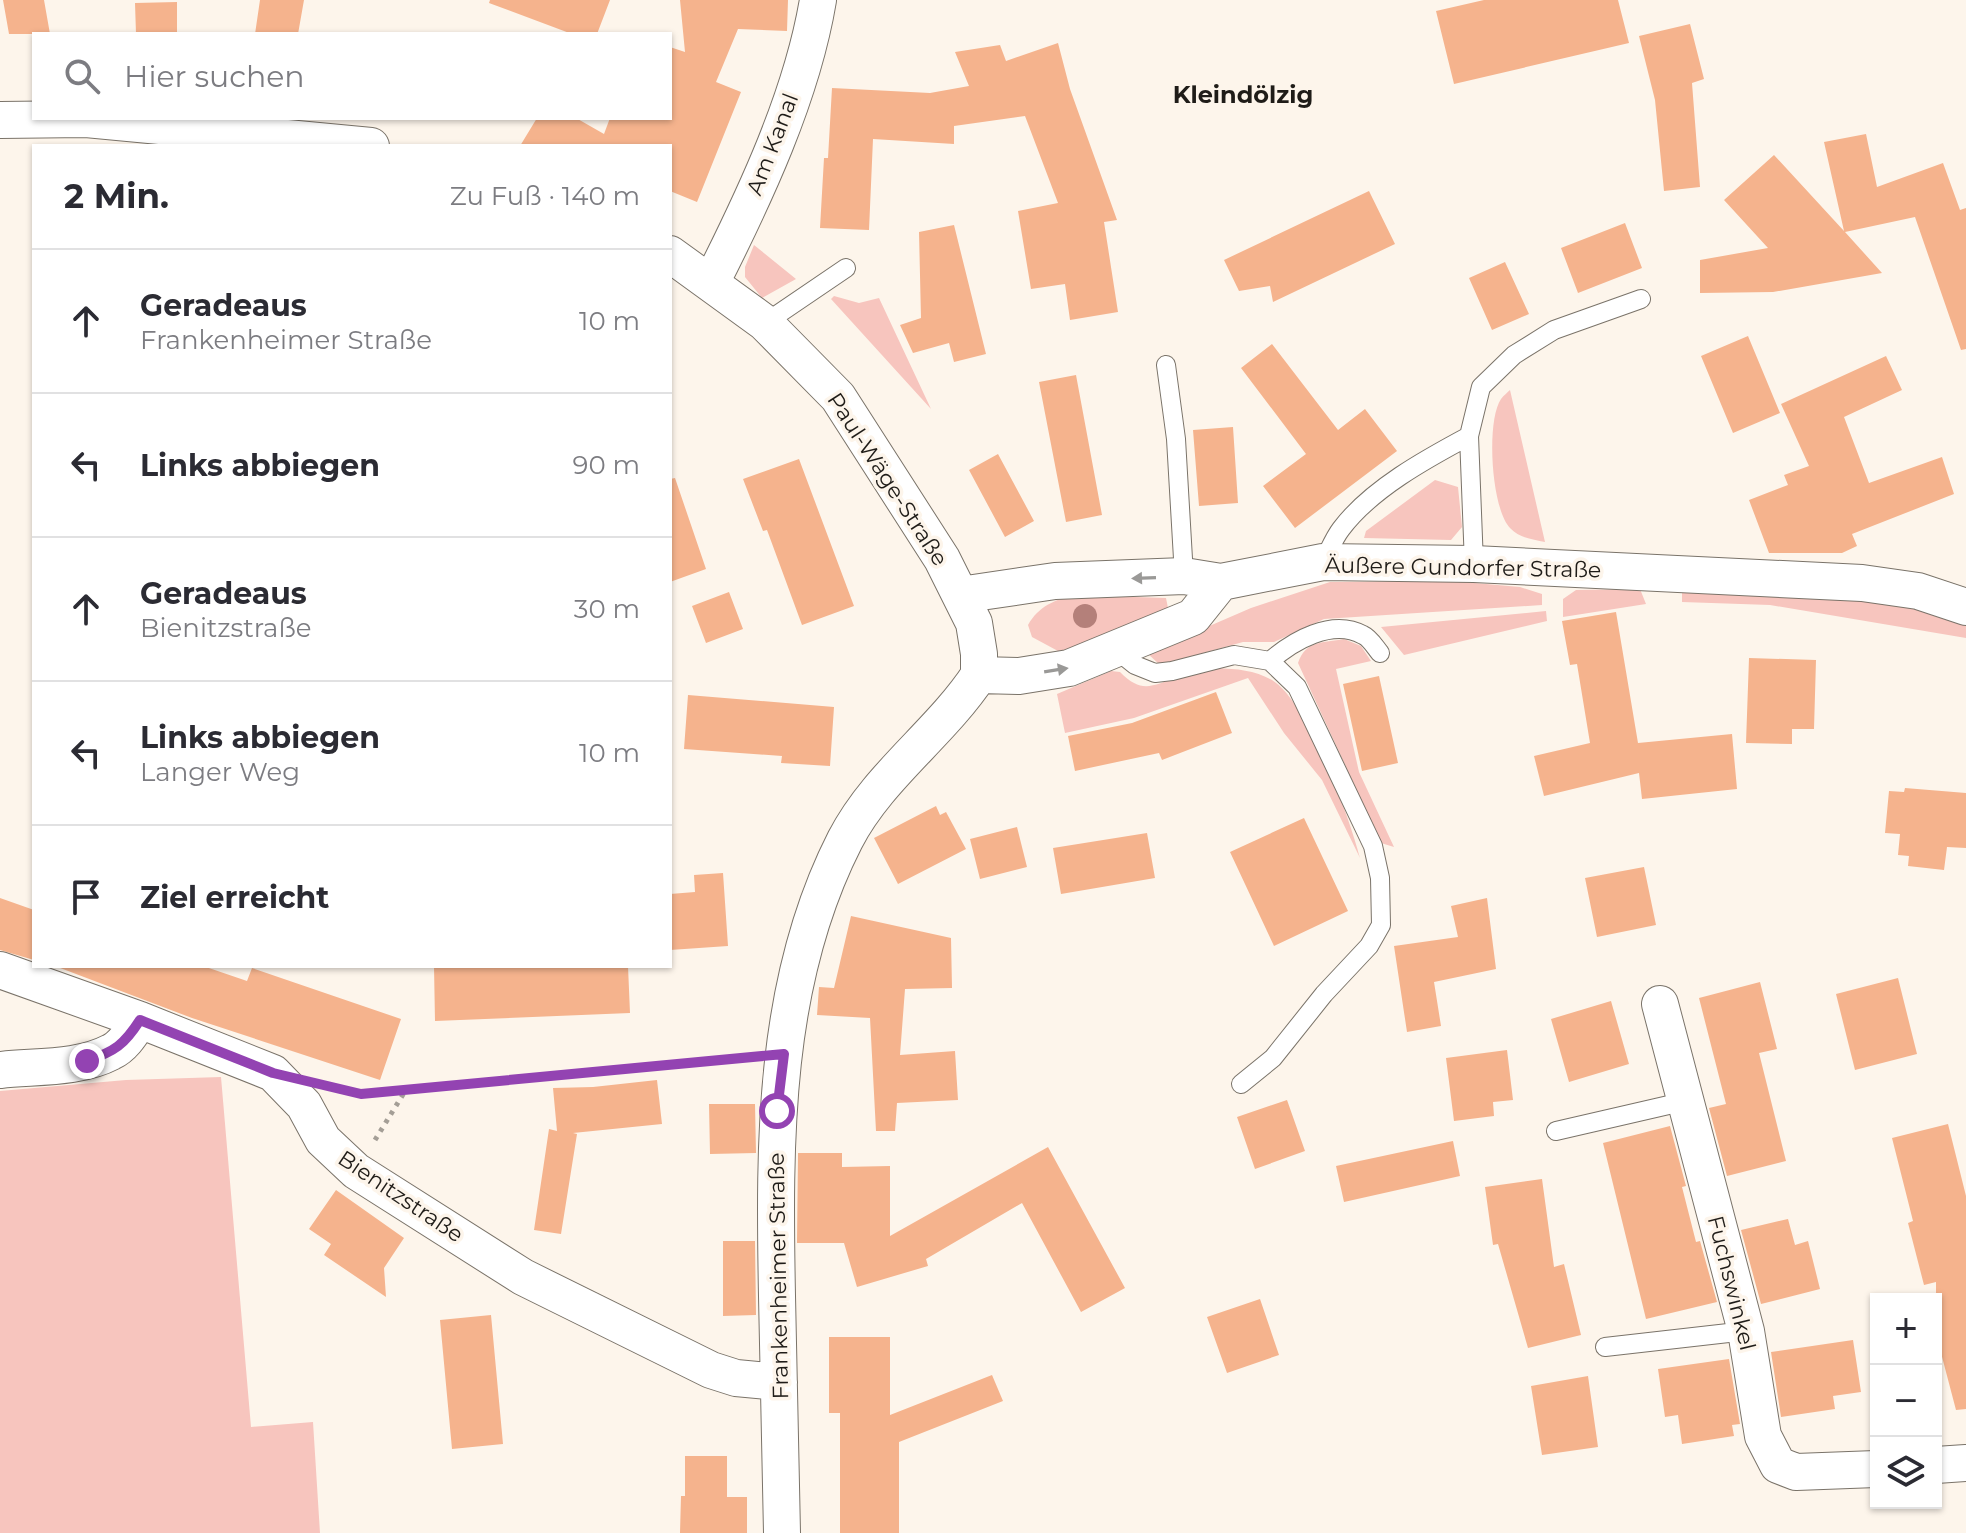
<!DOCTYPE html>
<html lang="de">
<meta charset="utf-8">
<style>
body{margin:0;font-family:Montserrat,sans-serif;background:#f2f2f3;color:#2b2b33}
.controls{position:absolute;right:24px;bottom:24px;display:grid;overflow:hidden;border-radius:0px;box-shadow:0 2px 6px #0004}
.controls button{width:72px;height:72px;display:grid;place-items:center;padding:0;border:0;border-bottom:2px solid #e1e1e2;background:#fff;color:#2b2b33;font:40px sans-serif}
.stop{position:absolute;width:24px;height:24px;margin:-18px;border:6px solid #9343b2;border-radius:50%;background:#fff}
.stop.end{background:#9343b2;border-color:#fff;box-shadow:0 2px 8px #0008}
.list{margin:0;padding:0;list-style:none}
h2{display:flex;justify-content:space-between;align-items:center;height:104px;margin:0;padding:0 32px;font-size:34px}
h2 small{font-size:26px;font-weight:400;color:#7c7c81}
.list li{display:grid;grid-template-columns:52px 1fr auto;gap:24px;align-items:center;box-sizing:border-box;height:144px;padding:0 32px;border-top:2px solid #e1e1e2}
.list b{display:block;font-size:30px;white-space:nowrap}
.list p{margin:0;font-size:26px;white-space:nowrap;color:#7c7c81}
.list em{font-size:26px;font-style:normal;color:#7c7c81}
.icon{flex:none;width:44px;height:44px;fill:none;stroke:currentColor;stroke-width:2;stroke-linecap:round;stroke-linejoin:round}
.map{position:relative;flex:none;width:1966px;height:1533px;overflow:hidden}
.search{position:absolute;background:#fff;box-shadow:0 2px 6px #0004;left:32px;top:32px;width:640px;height:88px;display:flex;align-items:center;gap:20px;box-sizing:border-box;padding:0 28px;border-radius:0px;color:#7c7c81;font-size:30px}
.panel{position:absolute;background:#fff;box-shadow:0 2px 6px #0004;left:32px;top:144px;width:640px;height:824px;border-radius:0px}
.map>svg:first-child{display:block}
.green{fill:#f7c5be}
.building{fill:#f5b38d}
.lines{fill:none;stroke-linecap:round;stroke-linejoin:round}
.lane-casing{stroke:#7a7369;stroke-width:20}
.street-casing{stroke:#7a7369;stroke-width:38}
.path{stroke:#a49e96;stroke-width:5;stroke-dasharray:4 6;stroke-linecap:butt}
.lane{stroke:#fff;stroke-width:18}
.street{stroke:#fff;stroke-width:36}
.tree{fill:#b4807a}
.oneway{fill:#9a9997}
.route{stroke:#9343b2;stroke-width:10}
.labels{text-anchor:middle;stroke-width:7;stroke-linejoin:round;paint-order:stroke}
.street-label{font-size:22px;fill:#1f1c18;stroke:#fdf5eb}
.neighbourhood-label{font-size:24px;font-weight:bold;fill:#1f1c18;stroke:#fdf5eb}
</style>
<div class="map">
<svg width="1966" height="1533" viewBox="0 0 1966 1533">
<rect width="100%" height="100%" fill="#fdf5eb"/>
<!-- green -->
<path class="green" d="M 754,245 L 796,279 L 762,298 L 745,277 L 745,267 Z
M 834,296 L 859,303 L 879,298 L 931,409 L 831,299 Z
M 1510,390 L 1545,542 C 1532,539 1519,538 1510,528 C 1491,508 1486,421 1501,399 C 1504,395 1507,393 1510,390 Z
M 1435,480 L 1458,487 L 1462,527 L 1451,540 L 1364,538 L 1366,531 Z
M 1452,581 L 1520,587 L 1542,594 L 1542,605 L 1324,619 L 1274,642 L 1243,642 L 1160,665 L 1147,653 L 1251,608 L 1330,582 Z
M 1640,589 L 1646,604 L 1563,617 L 1563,599 L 1576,590 Z
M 1682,590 L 1867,596 L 1966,620 L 1966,638 L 1770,605 L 1682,602 Z
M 1075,595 L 1166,598 L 1168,608 L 1077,650 L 1058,651 L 1032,637 L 1028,625 C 1039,606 1054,600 1075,595 Z
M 1546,611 L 1547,621 L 1404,655 L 1381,627 Z
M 1344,639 L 1361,646 L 1371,661 L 1336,669 L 1359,772 L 1394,847 L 1381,843 L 1298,663 C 1306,640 1323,643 1344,639 Z
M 1217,668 C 1237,669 1254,670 1272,680 C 1308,702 1349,816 1360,858 L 1322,780 L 1284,733 L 1248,678 L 1134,718 L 1065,733 L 1057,694 L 1111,671 L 1120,672 C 1143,695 1152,685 1179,677 C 1191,674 1205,671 1217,668 Z
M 221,1077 L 251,1427 L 313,1422 L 320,1533 L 0,1533 L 0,1091 L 126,1080 Z"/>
<!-- building -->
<path class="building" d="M 3,0 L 44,0 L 50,34 L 9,34 Z
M 260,0 L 304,0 L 298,34 L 255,34 Z
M 490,0 L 610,0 L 597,34 L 572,34 L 489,3 Z
M 680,0 L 788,0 L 787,31 L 738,29 L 716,82 L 741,92 L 697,202 L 670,191 L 670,146 L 520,146 L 537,118 L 576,118 L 604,134 L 610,118 L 670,118 L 670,47 L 685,52 Z
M 1484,0 L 1618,0 L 1629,43 L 1454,84 L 1436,11 Z
M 177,2 L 177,34 L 136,34 L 135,3 Z
M 1690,24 L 1704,79 L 1692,83 L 1700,187 L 1664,191 L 1655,100 L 1639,36 Z
M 1058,43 L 1070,89 L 1117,220 L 1104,222 L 1118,312 L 1070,320 L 1065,284 L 1031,289 L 1018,211 L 1058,203 L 1025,116 L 954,126 L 954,144 L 873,139 L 869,230 L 820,228 L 824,158 L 828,158 L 832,88 L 930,93 L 969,86 L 955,52 L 1000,45 L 1006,61 Z
M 1866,134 L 1877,187 L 1943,163 L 1960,210 L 1966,208 L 1966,349 L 1961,350 L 1915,217 L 1845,232 L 1882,273 L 1773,292 L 1700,293 L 1700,260 L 1768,248 L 1724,200 L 1774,155 L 1844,231 L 1824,142 Z
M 1369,191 L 1395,244 L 1273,302 L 1270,286 L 1239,291 L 1224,260 Z
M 1625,223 L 1642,268 L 1578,293 L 1561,248 Z
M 954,225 L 986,354 L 954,362 L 949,343 L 913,353 L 900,325 L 921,318 L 919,232 Z
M 1505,262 L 1529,314 L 1492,330 L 1469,278 Z
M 1748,336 L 1780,413 L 1733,433 L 1701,356 Z
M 1272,344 L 1338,430 L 1365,409 L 1397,451 L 1295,528 L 1263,486 L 1306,454 L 1241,368 Z
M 1886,356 L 1902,390 L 1844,417 L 1869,483 L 1942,457 L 1954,494 L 1852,534 L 1857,546 L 1842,553 L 1769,553 L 1749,500 L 1788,485 L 1784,475 L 1809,466 L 1781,404 Z
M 1076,375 L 1102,515 L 1066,522 L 1039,382 Z
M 1233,427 L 1238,503 L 1199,506 L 1193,430 Z
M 998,454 L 1034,521 L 1005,537 L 969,470 Z
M 799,459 L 854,606 L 802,625 L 767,530 L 763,531 L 743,479 Z
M 675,478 L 706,569 L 670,582 L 670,479 Z
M 729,592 L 743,629 L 706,643 L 692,606 Z
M 1616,612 L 1638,743 L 1732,734 L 1737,789 L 1642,799 L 1639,773 L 1544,796 L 1534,756 L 1590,743 L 1577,664 L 1570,665 L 1562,621 Z
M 1749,658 L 1816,660 L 1814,729 L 1792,729 L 1792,744 L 1746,743 Z
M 1379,676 L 1398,763 L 1362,771 L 1343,684 Z
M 1216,692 L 1232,733 L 1162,760 L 1159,753 L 1075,771 L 1068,736 L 1132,723 Z
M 688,695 L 834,707 L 830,766 L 781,763 L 782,756 L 684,749 Z
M 1905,788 L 1966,793 L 1966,848 L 1947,847 L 1944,870 L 1908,866 L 1909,856 L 1898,855 L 1900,834 L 1885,833 L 1889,791 L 1904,792 Z
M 936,806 L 940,815 L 946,812 L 966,849 L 898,884 L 874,838 Z
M 1304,818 L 1348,911 L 1274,946 L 1230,852 Z
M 1017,827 L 1027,867 L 980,879 L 970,839 Z
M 1147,833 L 1155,878 L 1061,894 L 1053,848 Z
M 1644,867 L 1656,925 L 1597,937 L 1585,878 Z
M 723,873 L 728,946 L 670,950 L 670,894 L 695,892 L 694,875 Z
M 0,898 L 34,910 L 34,960 L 0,950 Z
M 1487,898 L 1496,969 L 1434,982 L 1441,1026 L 1407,1032 L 1394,946 L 1458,937 L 1451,906 Z
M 851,916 L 951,938 L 952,988 L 905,989 L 900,1055 L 955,1051 L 958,1100 L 897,1103 L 895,1131 L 876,1131 L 870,1018 L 817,1015 L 819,987 L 834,988 Z
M 55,966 L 203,966 L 247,981 L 252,968 L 401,1019 L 380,1080 L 192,1018 Z
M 434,966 L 628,966 L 630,1013 L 435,1021 Z
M 1898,978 L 1917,1054 L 1855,1070 L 1836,994 Z
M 1760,982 L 1777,1049 L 1759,1053 L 1786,1161 L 1727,1176 L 1709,1108 L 1726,1104 L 1699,998 Z
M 1611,1001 L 1629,1064 L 1569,1082 L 1551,1019 Z
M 1507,1050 L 1513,1100 L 1493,1102 L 1494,1116 L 1454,1121 L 1446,1058 Z
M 657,1080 L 662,1124 L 573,1133 L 577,1134 L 561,1234 L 534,1230 L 549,1129 L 557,1131 L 553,1088 L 593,1087 Z
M 1287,1100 L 1305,1151 L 1255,1169 L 1237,1117 Z
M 709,1104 L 755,1104 L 756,1153 L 710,1154 Z
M 1948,1124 L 1966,1196 L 1966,1409 L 1956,1410 L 1936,1334 L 1936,1282 L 1924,1285 L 1908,1223 L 1913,1221 L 1892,1138 Z
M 1670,1126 L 1686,1186 L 1682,1187 L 1696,1242 L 1700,1241 L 1717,1302 L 1646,1319 L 1603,1143 Z
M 1453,1141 L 1460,1176 L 1344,1202 L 1336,1166 Z
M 1048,1147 L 1125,1288 L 1081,1312 L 1022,1203 L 926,1259 L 928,1266 L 857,1287 L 844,1243 L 797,1243 L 798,1153 L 842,1153 L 842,1167 L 890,1166 L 890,1236 Z
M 1542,1179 L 1554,1267 L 1564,1264 L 1581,1335 L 1528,1348 L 1498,1244 L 1493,1245 L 1485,1187 Z
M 336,1190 L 404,1238 L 384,1268 L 386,1297 L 324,1255 L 331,1244 L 309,1229 Z
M 1788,1219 L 1795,1245 L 1808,1241 L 1820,1289 L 1761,1304 L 1741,1230 Z
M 723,1241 L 755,1241 L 756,1315 L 723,1316 Z
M 1260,1299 L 1279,1355 L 1227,1373 L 1207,1317 Z
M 491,1315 L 503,1444 L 452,1449 L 440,1320 Z
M 829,1337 L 890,1337 L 890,1415 L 992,1375 L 1003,1401 L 899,1442 L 899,1533 L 840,1533 L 840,1413 L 829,1413 Z
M 1853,1340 L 1861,1392 L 1833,1396 L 1835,1409 L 1781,1417 L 1771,1352 Z
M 1729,1359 L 1740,1424 L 1732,1425 L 1734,1436 L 1682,1444 L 1678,1415 L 1665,1417 L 1658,1369 Z
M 1588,1376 L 1598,1447 L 1542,1455 L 1531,1386 Z
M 685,1456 L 727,1456 L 727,1497 L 747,1497 L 747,1533 L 680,1533 L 681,1496 L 685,1496 Z"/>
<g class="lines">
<!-- lane casing -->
<g class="lane-casing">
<path id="lane" d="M 765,323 L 846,268
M 1166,365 L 1176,439 L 1184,576
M 1323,562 C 1329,551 1334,538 1341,529 C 1371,489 1426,459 1469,436
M 1474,564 L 1469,436 L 1481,387 L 1514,355 L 1554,330 L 1641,299
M 1115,649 L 1135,665 L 1155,673 L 1172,671 L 1234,655 L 1270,661 L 1297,687 L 1373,846 L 1380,878 L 1381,925 L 1369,946 L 1324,994 L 1273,1058 L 1241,1084
M 1270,661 C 1293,641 1332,618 1363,635 C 1370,638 1375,647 1380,653
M 1556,1131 L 1686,1101
M 1605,1347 L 1746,1331"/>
</g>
<!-- street casing -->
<g class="street-casing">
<path id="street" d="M 0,120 L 86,119 L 371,146
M 670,254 L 765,323 L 838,397 L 942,559 L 974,623 L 979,654 L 979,675
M 711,283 C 755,196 802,96 818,0
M 960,595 L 1055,581 L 1184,576 L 1221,582 L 1323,562 L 1474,564 L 1862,583 L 1918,591 L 1966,607
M 979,675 L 1019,676 L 1069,668 L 1193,617 L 1221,582
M 0,970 L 140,1020 L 273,1073 L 304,1105 L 323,1140 L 356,1171 L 523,1277 L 711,1370 L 736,1378 L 779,1382
M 1660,1004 L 1746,1331 L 1763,1436 L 1778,1465 L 1796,1472 L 1876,1469
M 0,1070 C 35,1066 79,1069 111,1052 C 124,1046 132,1032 140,1020
M 1936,1465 L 1966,1463
M 782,1533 C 780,1454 778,1375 777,1296 C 774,1141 773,981 845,840 C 878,776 940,734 979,675"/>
</g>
<!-- path -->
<path class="path" d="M 337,1088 L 361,1094 L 406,1088
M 375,1140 L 407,1088 L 747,1057"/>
<!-- lane -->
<use href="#lane" class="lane"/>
<!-- street -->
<use href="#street" class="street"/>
</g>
<!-- trees -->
<circle class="tree" cx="1085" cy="616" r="12"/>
<!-- one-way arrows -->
<defs><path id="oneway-solid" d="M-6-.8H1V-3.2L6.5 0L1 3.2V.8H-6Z" transform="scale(2)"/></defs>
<g class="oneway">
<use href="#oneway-solid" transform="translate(1144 578) rotate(178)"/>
<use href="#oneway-solid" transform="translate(1056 670) rotate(-9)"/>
</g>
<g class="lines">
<!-- route -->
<path class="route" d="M 87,1061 C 115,1051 124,1045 140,1020 L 273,1073 L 361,1094 L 784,1054 L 777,1111"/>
</g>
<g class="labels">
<!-- street labels -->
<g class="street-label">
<text transform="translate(772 144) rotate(-69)" y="8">Am Kanal</text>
<text transform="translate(888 479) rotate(57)" y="8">Paul-Wäge-Straße</text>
<text transform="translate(1463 567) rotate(1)" y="8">Äußere Gundorfer Straße</text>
<text transform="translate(401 1196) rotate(34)" y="8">Bienitzstraße</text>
<text transform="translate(778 1276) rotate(-91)" y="8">Frankenheimer Straße</text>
<text transform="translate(1732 1283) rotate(76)" y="8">Fuchswinkel</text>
</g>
<!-- neighbourhood labels -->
<g class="neighbourhood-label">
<text x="1243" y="103">Kleindölzig</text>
</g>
</g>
</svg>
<div class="controls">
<button>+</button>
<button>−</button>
<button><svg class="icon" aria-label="layers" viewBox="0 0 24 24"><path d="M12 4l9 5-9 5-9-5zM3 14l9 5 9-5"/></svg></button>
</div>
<div class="stop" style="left:777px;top:1111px"></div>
<div class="stop end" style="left:87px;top:1061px"></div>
<div class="search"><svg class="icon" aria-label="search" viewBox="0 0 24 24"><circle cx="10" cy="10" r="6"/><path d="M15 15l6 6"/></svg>Hier suchen</div>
<section class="panel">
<h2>2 Min.<small>Zu Fuß · 140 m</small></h2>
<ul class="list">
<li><svg class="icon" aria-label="ahead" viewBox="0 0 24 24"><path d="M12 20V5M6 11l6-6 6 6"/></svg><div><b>Geradeaus</b><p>Frankenheimer Straße</p></div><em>10 m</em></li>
<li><svg class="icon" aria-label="left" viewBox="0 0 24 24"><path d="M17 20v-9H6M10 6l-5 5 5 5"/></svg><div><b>Links abbiegen</b></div><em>90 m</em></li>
<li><svg class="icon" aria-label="ahead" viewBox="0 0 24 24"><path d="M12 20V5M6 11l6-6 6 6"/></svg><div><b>Geradeaus</b><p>Bienitzstraße</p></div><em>30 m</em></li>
<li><svg class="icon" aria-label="left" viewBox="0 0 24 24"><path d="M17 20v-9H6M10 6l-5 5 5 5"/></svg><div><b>Links abbiegen</b><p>Langer Weg</p></div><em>10 m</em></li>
<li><svg class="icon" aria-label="arrive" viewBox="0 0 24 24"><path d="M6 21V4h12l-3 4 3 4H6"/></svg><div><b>Ziel erreicht</b></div></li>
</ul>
</section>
</div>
